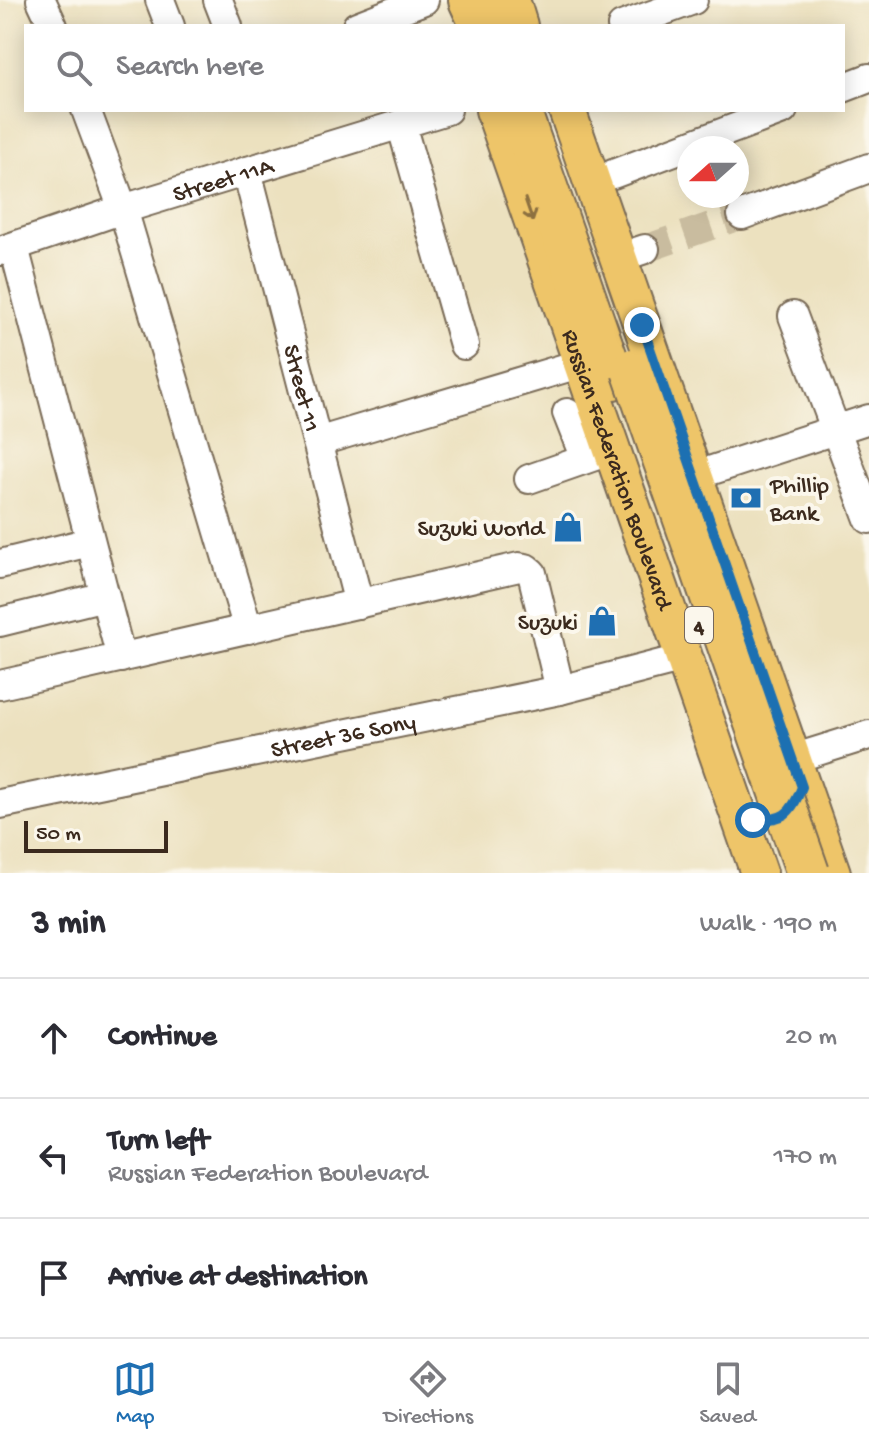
<!DOCTYPE html>
<meta charset="utf-8">
<style>
body{margin:0;font-family:"Gochi Hand",sans-serif;background:#f2f2f3;color:#2b2b33}
.compass{position:absolute;left:677px;top:136px;width:72px;height:72px;border-radius:50%;background:#fff;box-shadow:0 4px 20px #0003;rotate:249deg}
.scale{position:absolute;left:24px;bottom:20px;width:144px;box-sizing:border-box;padding-left:8px;border:4px solid #3b2a1e;border-top:0;font-size:22px;line-height:28px;white-space:nowrap;color:#3b2a1e;-webkit-text-stroke:6px #fbf7ec;paint-order:stroke}
.stop{position:absolute;width:24px;height:24px;margin:-18px;border:6px solid #1f6fb2;border-radius:50%;background:#fff}
.stop.end{background:#1f6fb2;border-color:#fff;box-shadow:0 2px 8px #0008}
.list{margin:0;padding:0;list-style:none}
h2{display:flex;justify-content:space-between;align-items:center;height:104px;margin:0;padding:0 32px;font-size:34px}
h2 small{font-size:26px;font-weight:400;color:#7c7c81}
.list li{display:grid;grid-template-columns:52px 1fr auto;gap:24px;align-items:center;box-sizing:border-box;height:120px;padding:0 32px;border-top:2px solid #e1e1e2}
.list b{display:block;font-size:30px;white-space:nowrap}
.list p{margin:0;font-size:26px;white-space:nowrap;color:#7c7c81}
.list em{font-size:26px;font-style:normal;color:#7c7c81}
.icon{flex:none;width:44px;height:44px;fill:none;stroke:currentColor;stroke-width:2;stroke-linecap:round;stroke-linejoin:round}
.map{position:relative;flex:none;width:869px;height:873px;overflow:hidden}
.search{position:absolute;background:#fff;box-shadow:0 4px 20px #0003;left:24px;right:24px;top:24px;height:88px;display:flex;align-items:center;gap:20px;box-sizing:border-box;padding:0 28px;border-radius:0px;color:#7c7c81;font-size:30px}
.sheet{height:464px;background:#fff}
nav{display:flex;justify-content:space-around;align-items:center;box-sizing:border-box;height:112px;border-top:2px solid #e1e1e2;background:#fff;font-size:22px;color:#7c7c81}
nav a{display:grid;justify-items:center;gap:4px}
nav .on{color:#1f6fb2}
.map>svg:first-child{display:block}
.lines{fill:none;stroke-linecap:round;stroke-linejoin:round}
.minor-tunnel{stroke:#c9bc9f;stroke-width:28;stroke-dasharray:28 14;stroke-linecap:butt}
.minor-casing{stroke:#796a56;stroke-width:32}
.major-casing{stroke:#796a56;stroke-width:40}
.highway-casing{stroke:#796a56;stroke-width:46}
.minor{stroke:#fff;stroke-width:28}
.major{stroke:#eec569;stroke-width:36}
.highway{stroke:#eec569;stroke-width:42}
.highway-bridge-casing{stroke:#796a56;stroke-width:46;stroke-linecap:butt}
.highway-bridge{stroke:#eec569;stroke-width:42}
.oneway{stroke:#8c7040}
.route{stroke:#1f6fb2;stroke-width:10}
.labels{text-anchor:middle;stroke-width:8;stroke-linejoin:round;paint-order:stroke}
.shield{fill:#fbf7ec;stroke:#75685c;stroke-width:2}
.shield-label{font-size:22px;font-weight:bold;fill:#3b2a1e}
.street-label{font-size:24px;fill:#3b2a1e;stroke:#fbf7ec}
.poi-label{font-size:24px;fill:#3b2a1e;stroke:#fbf7ec;text-anchor:end}
</style>
<div class="map">
<svg width="869" height="873" viewBox="0 0 869 873">
<rect width="100%" height="100%" fill="#fbf7ec"/>
<filter id="ink" filterUnits="userSpaceOnUse"><feTurbulence type="fractalNoise" baseFrequency=".0125" numOctaves="2"/><feDisplacementMap in="SourceGraphic" scale="16" xChannelSelector="R" yChannelSelector="G"/><feConvolveMatrix kernelMatrix="1 2 1 2 8 2 1 2 1" color-interpolation-filters="sRGB"/></filter>
<filter id="wash" filterUnits="userSpaceOnUse"><feTurbulence type="fractalNoise" baseFrequency=".006" numOctaves="4" result="noise"/><feDisplacementMap in="SourceGraphic" scale="32" xChannelSelector="R" yChannelSelector="G"/><feGaussianBlur stdDeviation="1.8" result="paint"/><feColorMatrix in="noise" values="0 0 0 0 0 0 0 0 0 0 0 0 0 0 0 0 0 1.4 0 .05"/><feComposite in="paint" operator="in"/></filter>
<g filter="url(#wash)">
<rect width="100%" height="100%" fill="#ece1bf"/>
</g>
<g filter="url(#ink)">
<g class="lines">
<!-- minor-tunnel -->
<path class="minor-tunnel" d="M 645,249 L 742,215"/>
<!-- minor casing -->
<g class="minor-casing">
<g id="minor">
<path d="M 41,0 L 53,26"/>
<path d="M 160,0 L 170,26"/>
<path d="M 218,0 L 228,26"/>
<path d="M 357,26 L 424,0"/>
<path d="M 622,26 L 693,0"/>
<path d="M 843,88 L 869,78"/>
<path d="M 86,110 L 123,209 L 248,629"/>
<path d="M 401,124 L 464,345"/>
<path id="s1" d="M 247,171 L 359,604"/>
<path d="M 613,174 L 783,110"/>
<path d="M 742,215 L 869,168"/>
<path d="M 14,247 L 121,658"/>
<path id="s2" d="M 0,251 L 123,209 L 447,110"/>
<path d="M 618,258 L 645,249"/>
<path d="M 793,316 L 869,519"/>
<path d="M 567,413 L 585,459"/>
<path d="M 317,442 L 582,363"/>
<path d="M 694,476 L 869,419"/>
<path d="M 529,479 L 612,450"/>
<path d="M 0,564 L 90,542"/>
<path d="M 0,622 L 105,596"/>
<path d="M 0,685 L 519,567 L 526,568 L 532,573 L 560,690"/>
<path d="M 792,759 L 869,735"/>
<path id="s3" d="M 0,804 L 560,690 L 684,658"/>
</g>
</g>
<!-- major casing -->
<g class="major-casing">
<g id="major">
<path id="s4" d="M 494,110 L 759,873"/>
<path d="M 567,110 L 832,873"/>
</g>
</g>
<!-- highway casing -->
<g class="highway-casing">
<path id="highway" d="M 470,0 L 482,26
M 508,0 L 516,26
M 519,110 L 613,378"/>
</g>
<!-- minor -->
<use href="#minor" class="minor"/>
<!-- major -->
<use href="#major" class="major"/>
<!-- highway -->
<use href="#highway" class="highway"/>
<!-- highway-bridge casing -->
<g class="highway-bridge-casing">
<path id="highway-bridge" d="M 633,370 L 808,873"/>
</g>
<!-- highway-bridge -->
<use href="#highway-bridge" class="highway-bridge"/>
</g>
<!-- one-way arrows -->
<defs><path id="oneway-shaft" d="M-6 0H5M1.5-3L5.5 0L1.5 3" fill="none" stroke-width="1.6" stroke-linecap="round" stroke-linejoin="round" transform="scale(2)"/></defs>
<use class="oneway" href="#oneway-shaft" transform="translate(529 210) rotate(71)"/>
</g>
<g class="lines" filter="url(#ink)">
<!-- route -->
<path class="route" d="M 642,325 L 802,787 C 791,815 783,821 753,820"/>
</g>
<!-- icons -->
<defs>
<g id="bank-bare" transform="scale(2.4)"><path d="M-6-4H6V4H-6ZM0-2.3a2.3 2.3 0 1 0 0 4.6a2.3 2.3 0 1 0 0-4.6Z" fill="#1f6fb2" stroke="#fbf7ec" stroke-width="2.5" paint-order="stroke"/></g>
<g id="shop-bare" transform="scale(2.4)"><path d="M-5-2.5h2.3a2.7 3.5 0 0 1 5.4 0H5L5.5 6h-11ZM-1.5-2.5h3a1.5 2.3 0 0 0-3 0Z" fill="#1f6fb2" stroke="#fbf7ec" stroke-width="2.5" paint-order="stroke"/></g>
</defs>
<g fill-rule="evenodd">
<use href="#bank-bare" x="746" y="498"/>
<use href="#shop-bare" x="568" y="527"/>
<use href="#shop-bare" x="602" y="621"/>
</g>
<g class="labels">
<!-- shield labels -->
<rect class="shield" x="685" y="607" width="28" height="36" rx="6"/>
<g class="shield-label">
<text x="699" y="633">4</text>
</g>
<!-- street labels -->
<g class="street-label">
<text dy="8" stroke="none"><textPath href="#s2" startOffset="234">Street 11A</textPath></text>
<text dy="8" stroke="none"><textPath href="#s1" startOffset="224">Street 11</textPath></text>
<text dy="8" stroke="none"><textPath href="#s4" startOffset="380">Russian Federation Boulevard</textPath></text>
<text dy="8" stroke="none"><textPath href="#s3" startOffset="350">Street 36 Sony</textPath></text>
</g>
<!-- poi labels -->
<g class="poi-label">
<text x="770" y="492" text-anchor="start">Phillip<tspan x="770" dy="28">Bank</tspan></text>
<text x="544" y="535">Suzuki World</text>
<text x="578" y="629">Suzuki</text>
</g>
</g>
</svg>
<svg class="compass" viewBox="-18 -18 36 36"><path d="M0-13l5 13h-10z" fill="#e53935"/><path d="M0 13l5-13h-10z" fill="#7c7c81"/></svg>
<div class="scale">50 m</div>
<div class="stop" style="left:753px;top:820px"></div>
<div class="stop end" style="left:642px;top:325px"></div>
<div class="search"><svg class="icon" aria-label="search" viewBox="0 0 24 24"><circle cx="10" cy="10" r="6"/><path d="M15 15l6 6"/></svg>Search here</div>
</div>
<section class="sheet">
<h2>3 min<small>Walk · 190 m</small></h2>
<ul class="list">
<li><svg class="icon" aria-label="ahead" viewBox="0 0 24 24"><path d="M12 20V5M6 11l6-6 6 6"/></svg><div><b>Continue</b></div><em>20 m</em></li>
<li><svg class="icon" aria-label="left" viewBox="0 0 24 24"><path d="M17 20v-9H6M10 6l-5 5 5 5"/></svg><div><b>Turn left</b><p>Russian Federation Boulevard</p></div><em>170 m</em></li>
<li><svg class="icon" aria-label="arrive" viewBox="0 0 24 24"><path d="M6 21V4h12l-3 4 3 4H6"/></svg><div><b>Arrive at destination</b></div></li>
</ul>
</section>
<nav>
<a class="on"><svg class="icon" aria-label="map" viewBox="0 0 24 24"><path d="M3 6l6-2 6 2 6-2v14l-6 2-6-2-6 2zM9 4v14M15 6v14"/></svg>Map</a>
<a><svg class="icon" aria-label="directions" viewBox="0 0 24 24"><path d="M12 3l9 9-9 9-9-9zM9 14v-3h6M13 9l2 2-2 2"/></svg>Directions</a>
<a><svg class="icon" aria-label="saved" viewBox="0 0 24 24"><path d="M7 4h10v16l-5-4-5 4z"/></svg>Saved</a>
</nav>
